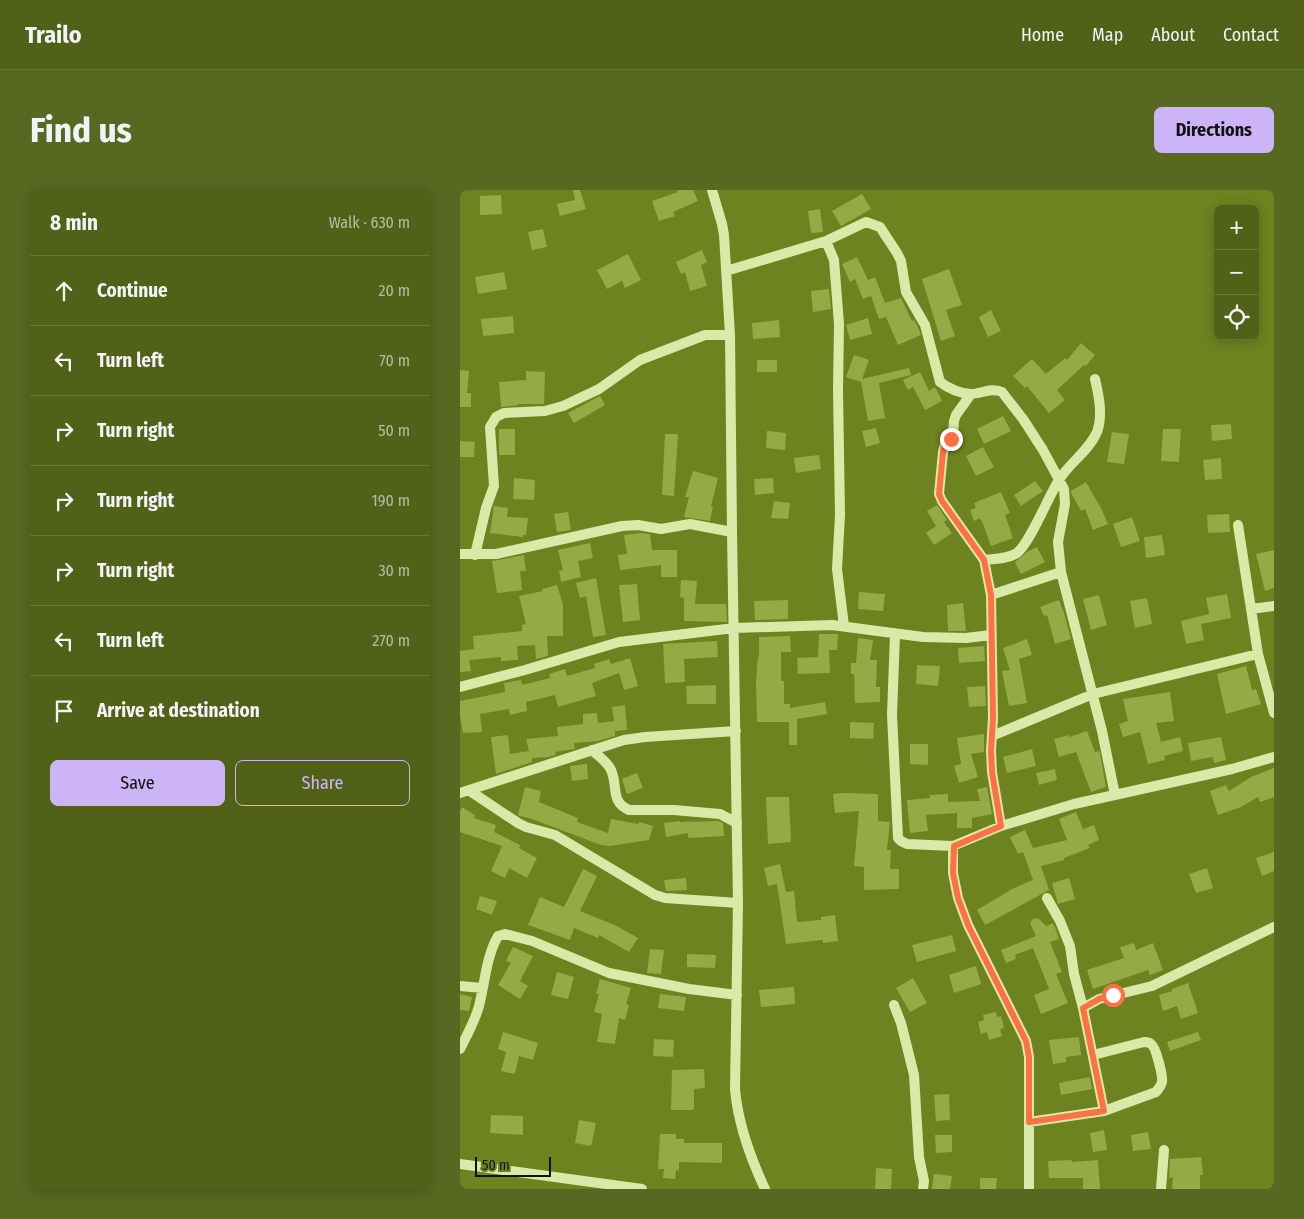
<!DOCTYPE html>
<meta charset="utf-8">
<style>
body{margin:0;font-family:"Fira Sans Condensed",sans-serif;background:#576821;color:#f1f3f6}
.controls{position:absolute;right:15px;top:15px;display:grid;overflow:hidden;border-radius:8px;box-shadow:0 2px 12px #0003}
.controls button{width:45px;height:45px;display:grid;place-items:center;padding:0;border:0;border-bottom:1px solid #677637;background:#516218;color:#f1f3f6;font:25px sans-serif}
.scale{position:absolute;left:15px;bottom:12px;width:76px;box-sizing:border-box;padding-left:5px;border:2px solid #111;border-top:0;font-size:14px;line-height:18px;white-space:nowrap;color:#111;-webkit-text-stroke:4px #6c8320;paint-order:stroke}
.stop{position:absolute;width:15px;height:15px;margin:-11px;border:4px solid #ff7043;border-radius:50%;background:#fff}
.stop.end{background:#ff7043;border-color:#fff;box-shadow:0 1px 5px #0008}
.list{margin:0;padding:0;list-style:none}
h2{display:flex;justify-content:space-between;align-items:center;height:65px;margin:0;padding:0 20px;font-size:21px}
h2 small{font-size:16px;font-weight:400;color:#b4bca2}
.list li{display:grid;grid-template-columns:32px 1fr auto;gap:15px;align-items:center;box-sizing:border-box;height:70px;padding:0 20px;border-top:1px solid #677637}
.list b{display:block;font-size:19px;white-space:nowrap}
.list em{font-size:16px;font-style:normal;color:#b4bca2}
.actions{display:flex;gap:10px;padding:15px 20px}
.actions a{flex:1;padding:11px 0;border:1px solid #ccb4f6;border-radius:8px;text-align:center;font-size:18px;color:#ccb4f6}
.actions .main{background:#ccb4f6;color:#111}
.icon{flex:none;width:28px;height:28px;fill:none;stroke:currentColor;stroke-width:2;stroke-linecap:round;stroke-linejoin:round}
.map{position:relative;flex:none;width:814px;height:999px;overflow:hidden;border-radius:8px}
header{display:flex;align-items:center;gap:30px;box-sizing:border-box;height:70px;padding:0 25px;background:#516218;border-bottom:1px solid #677637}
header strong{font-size:24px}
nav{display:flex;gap:28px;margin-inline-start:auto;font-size:18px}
.intro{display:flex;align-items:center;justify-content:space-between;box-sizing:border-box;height:120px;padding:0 30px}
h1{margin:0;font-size:35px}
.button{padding:12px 22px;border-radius:8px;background:#ccb4f6;color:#111;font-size:18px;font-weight:700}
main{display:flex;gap:30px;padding:0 30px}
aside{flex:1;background:#516218;border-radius:8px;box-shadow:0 2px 12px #0003}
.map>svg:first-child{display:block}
.building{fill:#93aa45}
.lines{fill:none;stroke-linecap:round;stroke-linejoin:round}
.street{stroke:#dae9a7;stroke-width:10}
.route{stroke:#ff7043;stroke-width:6}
</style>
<header>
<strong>Trailo</strong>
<nav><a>Home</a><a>Map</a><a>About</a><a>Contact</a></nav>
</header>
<div class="intro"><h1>Find us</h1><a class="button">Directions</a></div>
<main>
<aside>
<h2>8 min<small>Walk · 630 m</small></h2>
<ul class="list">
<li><svg class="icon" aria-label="ahead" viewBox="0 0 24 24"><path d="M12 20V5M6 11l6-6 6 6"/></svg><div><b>Continue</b></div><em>20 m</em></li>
<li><svg class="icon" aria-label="left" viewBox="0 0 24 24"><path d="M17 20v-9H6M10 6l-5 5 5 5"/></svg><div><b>Turn left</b></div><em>70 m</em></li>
<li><svg class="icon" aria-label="right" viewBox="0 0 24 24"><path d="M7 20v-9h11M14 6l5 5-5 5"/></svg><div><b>Turn right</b></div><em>50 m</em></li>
<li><svg class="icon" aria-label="right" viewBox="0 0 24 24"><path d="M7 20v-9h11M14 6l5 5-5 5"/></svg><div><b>Turn right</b></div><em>190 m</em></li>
<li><svg class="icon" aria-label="right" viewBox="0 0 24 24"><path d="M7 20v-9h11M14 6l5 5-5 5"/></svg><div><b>Turn right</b></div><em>30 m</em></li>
<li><svg class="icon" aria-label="left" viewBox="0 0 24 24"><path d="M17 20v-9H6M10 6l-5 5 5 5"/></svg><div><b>Turn left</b></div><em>270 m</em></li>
<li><svg class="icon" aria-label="arrive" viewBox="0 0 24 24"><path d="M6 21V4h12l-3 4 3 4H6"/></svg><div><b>Arrive at destination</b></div></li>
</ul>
<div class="actions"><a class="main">Save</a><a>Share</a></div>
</aside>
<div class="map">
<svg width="814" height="999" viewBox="0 0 814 999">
<rect width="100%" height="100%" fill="#6c8320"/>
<!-- building -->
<path class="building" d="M 113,0 L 120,0 L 126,19 L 100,26 L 97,14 L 115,10 Z
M 217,0 L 233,0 L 238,11 L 213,22 L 215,26 L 199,31 L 192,11 L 218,2 Z
M 402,4 L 411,19 L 381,36 L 372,21 Z
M 41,5 L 42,24 L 20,25 L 20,6 Z
M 360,19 L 363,42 L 351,43 L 348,21 Z
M 83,39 L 87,57 L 72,60 L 68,42 Z
M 242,60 L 247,72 L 241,75 L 247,96 L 230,101 L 225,82 L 221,84 L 216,72 Z
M 168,64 L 181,90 L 165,98 L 162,91 L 147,99 L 137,80 Z
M 397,67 L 408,90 L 415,87 L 425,113 L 441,108 L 452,131 L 454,130 L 457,135 L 461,145 L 438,155 L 426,127 L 419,129 L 411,106 L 403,109 L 395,89 L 390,92 L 382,74 Z
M 489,79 L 502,115 L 486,120 L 495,146 L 481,151 L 462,89 Z
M 44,82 L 47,99 L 18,104 L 15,87 Z
M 369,99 L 371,119 L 353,122 L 351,101 Z
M 531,120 L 541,141 L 528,147 L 519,127 Z
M 53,126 L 54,143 L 23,146 L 21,129 Z
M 408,128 L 412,144 L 390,150 L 386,135 Z
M 319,130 L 320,147 L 293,149 L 292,133 Z
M 621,153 L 635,165 L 626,176 L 624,175 L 597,200 L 605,210 L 589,223 L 567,196 L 565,198 L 553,186 L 572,169 L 586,184 L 605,168 L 607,170 Z
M 394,165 L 409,170 L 402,189 L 449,178 L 451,185 L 419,193 L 425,228 L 408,231 L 401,192 L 386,187 Z
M 297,170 L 317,170 L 317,182 L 297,182 Z
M 0,180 L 9,181 L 7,203 L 11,203 L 11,217 L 0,217 Z
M 66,181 L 85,182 L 84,214 L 58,214 L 58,215 L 41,217 L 39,192 L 66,190 Z
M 460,182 L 469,201 L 475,197 L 482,211 L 465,220 L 453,197 L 448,200 L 443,190 Z
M 140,206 L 145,215 L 114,233 L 108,223 Z
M 543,226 L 551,241 L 524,254 L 517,239 Z
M 771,234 L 772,249 L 752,251 L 751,235 Z
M 416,238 L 420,253 L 406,257 L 402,241 Z
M 39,239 L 55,239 L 55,265 L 39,265 Z
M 703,239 L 721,239 L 719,272 L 701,271 Z
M 307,241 L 326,243 L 325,260 L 306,258 Z
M 652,242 L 669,244 L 664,274 L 647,272 Z
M 205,244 L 218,244 L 214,306 L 202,305 Z
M 0,251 L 15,252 L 14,267 L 0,267 Z
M 523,257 L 534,277 L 516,286 L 506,266 Z
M 359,265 L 361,279 L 336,283 L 334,268 Z
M 761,268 L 762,289 L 745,290 L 743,270 Z
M 233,281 L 258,288 L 251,316 L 253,317 L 250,331 L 224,327 L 229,307 L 225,307 Z
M 54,288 L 75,290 L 74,310 L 53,309 Z
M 313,288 L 314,303 L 295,305 L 294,289 Z
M 575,291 L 583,301 L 561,316 L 554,305 Z
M 626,292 L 642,320 L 648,334 L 633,340 L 625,319 L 621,321 L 611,303 L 611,301 Z
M 541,302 L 550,323 L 545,325 L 553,348 L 531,356 L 523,334 L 520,328 L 514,331 L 510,320 L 516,318 L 514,313 Z
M 314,311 L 330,313 L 328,329 L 311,328 Z
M 477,315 L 487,330 L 484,332 L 492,343 L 474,355 L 466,343 L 476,336 L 467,321 Z
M 34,316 L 48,318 L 47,327 L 68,328 L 66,345 L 63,345 L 63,347 L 30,343 Z
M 108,322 L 111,340 L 97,342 L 94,324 Z
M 769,324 L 770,342 L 748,343 L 747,325 Z
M 672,327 L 680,351 L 661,357 L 653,334 Z
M 181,343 L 190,344 L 192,360 L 217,360 L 217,387 L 201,387 L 201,375 L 160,380 L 158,365 L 167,364 L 164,345 Z
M 702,345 L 705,365 L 686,368 L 684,347 Z
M 130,353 L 133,368 L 118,371 L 121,387 L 101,392 L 99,381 L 103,380 L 98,360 Z
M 577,357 L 585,372 L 561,384 L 555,372 L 567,362 Z
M 814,360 L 814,398 L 805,401 L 796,364 Z
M 64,365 L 66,381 L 60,381 L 62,400 L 37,403 L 32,371 Z
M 136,388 L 146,445 L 133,447 L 126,406 L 120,408 L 116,393 Z
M 221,390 L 237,391 L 235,414 L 266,414 L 267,432 L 224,431 L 224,408 L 220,407 Z
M 177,394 L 180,430 L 163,432 L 159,395 Z
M 97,395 L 103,415 L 103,446 L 87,446 L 88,466 L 76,469 L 75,455 L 57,456 L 58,470 L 41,471 L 41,467 L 9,470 L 11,481 L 0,482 L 0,461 L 14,459 L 13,446 L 62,441 L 62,435 L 66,434 L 59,406 L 83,401 L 82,399 Z
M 399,402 L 425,404 L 423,421 L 398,419 Z
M 767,404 L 771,428 L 741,434 L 744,450 L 726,454 L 721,431 L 749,424 L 746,408 Z
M 639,405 L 647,435 L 631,440 L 623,409 Z
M 687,408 L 692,434 L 675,438 L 670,411 Z
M 328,410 L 328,429 L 295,430 L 294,411 Z
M 599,410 L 604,423 L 611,449 L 595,454 L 587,425 L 584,426 L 580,417 Z
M 503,413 L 506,441 L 488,441 L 487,415 Z
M 359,444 L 378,444 L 377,460 L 369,460 L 370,483 L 338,484 L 337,468 L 358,467 Z
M 330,446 L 331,462 L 321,462 L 321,491 L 324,491 L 324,514 L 330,514 L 330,518 L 365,512 L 367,524 L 337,529 L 337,555 L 329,555 L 329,532 L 297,532 L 296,491 L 298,467 L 299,467 L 299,447 Z
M 398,448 L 413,450 L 410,470 L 417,470 L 416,497 L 420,497 L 420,512 L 395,513 L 394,484 L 391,484 L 391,473 L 396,473 Z
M 567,449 L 572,465 L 559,469 L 567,513 L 549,516 L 542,481 L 550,480 L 543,458 Z
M 257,451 L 258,467 L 224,469 L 225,492 L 205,493 L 203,454 Z
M 524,456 L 525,471 L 499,473 L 498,458 Z
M 170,468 L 178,496 L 164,500 L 159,483 L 132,493 L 136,506 L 98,517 L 95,505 L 66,512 L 67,521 L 50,525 L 49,519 L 20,524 L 22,542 L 3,543 L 0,526 L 0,511 L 45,502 L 44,493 L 61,490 L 62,495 L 90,488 L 89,484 L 105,479 L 107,486 L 135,478 L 134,474 L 149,469 L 151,474 Z
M 457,475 L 480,476 L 478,496 L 456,494 Z
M 786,476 L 792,500 L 796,499 L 801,514 L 766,524 L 757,484 Z
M 256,495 L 256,514 L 227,514 L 226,496 Z
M 525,496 L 526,516 L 509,517 L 507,497 Z
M 710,502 L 714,531 L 696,533 L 701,552 L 720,547 L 723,561 L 704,566 L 705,570 L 688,574 L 680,542 L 663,547 L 659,534 L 668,531 L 663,509 Z
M 165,515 L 167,540 L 155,541 L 155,546 L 138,551 L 114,553 L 115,559 L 95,562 L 96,565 L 88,567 L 72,568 L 72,572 L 36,584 L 31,547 L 48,545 L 50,564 L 69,561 L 66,549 L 98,546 L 97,537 L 123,534 L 123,524 L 137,523 L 138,533 L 154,531 L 152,517 Z
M 390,532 L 414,533 L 413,549 L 390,548 Z
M 627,541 L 635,562 L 639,561 L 640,563 L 646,597 L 631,602 L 616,562 L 599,567 L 594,549 L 609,545 L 609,547 Z
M 524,544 L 524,562 L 511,564 L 518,587 L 499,593 L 494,576 L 501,574 L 497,548 Z
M 761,547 L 766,570 L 754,573 L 753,567 L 731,571 L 728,553 Z
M 450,554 L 468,554 L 468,575 L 450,574 Z
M 572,559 L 576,576 L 547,583 L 543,567 Z
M 127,574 L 128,589 L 112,591 L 110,576 Z
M 814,578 L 814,607 L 800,612 L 798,607 L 781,617 L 758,625 L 750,601 L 766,595 L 769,601 L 791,587 Z
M 595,579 L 597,590 L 579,595 L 576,583 Z
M 177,583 L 183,598 L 167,604 L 162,589 Z
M 65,597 L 81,601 L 79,612 L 118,628 L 117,632 L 148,643 L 151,629 L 178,634 L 179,632 L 193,636 L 189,650 L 150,656 L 141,655 L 72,629 L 60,626 L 58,625 Z
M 527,597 L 532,624 L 512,628 L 512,638 L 497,638 L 497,623 L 466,625 L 468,641 L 450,643 L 447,610 L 470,608 L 470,605 L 488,604 L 488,612 L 520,611 L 517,599 Z
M 383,603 L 418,604 L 418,631 L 430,632 L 427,660 L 431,660 L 430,679 L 439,679 L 439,699 L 404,700 L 404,677 L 394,676 L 399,621 L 375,623 L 373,604 Z
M 306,607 L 329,607 L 331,652 L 308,654 Z
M 2,617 L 15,625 L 14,628 L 36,635 L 34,642 L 60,655 L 59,658 L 77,668 L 67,688 L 49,678 L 45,688 L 31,681 L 42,656 L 0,642 L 0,622 Z
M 616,622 L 623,639 L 634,635 L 639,650 L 628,655 L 630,658 L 604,668 L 604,670 L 581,676 L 589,700 L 525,735 L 517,720 L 552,699 L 573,690 L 563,662 L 558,664 L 550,647 L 565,640 L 573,658 L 607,650 L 599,629 Z
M 220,631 L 220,632 L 258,631 L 263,633 L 264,646 L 228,648 L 228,643 L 206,647 L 204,633 Z
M 814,662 L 814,681 L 802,686 L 796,668 Z
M 320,674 L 326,702 L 334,701 L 337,732 L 361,730 L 361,727 L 375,725 L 378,751 L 363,753 L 363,750 L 326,754 L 317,694 L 308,696 L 304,678 Z
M 747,678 L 753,698 L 736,703 L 729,684 Z
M 123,679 L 137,686 L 120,721 L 157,736 L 178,748 L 169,762 L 139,745 L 138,748 L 114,738 L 110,750 L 68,735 L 80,707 L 104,717 Z
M 226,688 L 227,700 L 206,701 L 204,690 Z
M 609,688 L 615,709 L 598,714 L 592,693 Z
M 20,706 L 37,711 L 32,725 L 16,719 Z
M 578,728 L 586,736 L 593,733 L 596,740 L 599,749 L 590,752 L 602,782 L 596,784 L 608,813 L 581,824 L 574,805 L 589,799 L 573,758 L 555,765 L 556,769 L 546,773 L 541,760 L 576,746 L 570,733 L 573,729 Z
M 492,745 L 496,761 L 457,772 L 452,755 Z
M 674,753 L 676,760 L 693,753 L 703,780 L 690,785 L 688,780 L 633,799 L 627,780 L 664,768 L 660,757 Z
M 53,757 L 73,766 L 60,791 L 68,796 L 60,809 L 38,795 L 51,773 L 46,771 Z
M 190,759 L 204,760 L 201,784 L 187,783 Z
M 227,764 L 256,765 L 255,778 L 227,777 Z
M 516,776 L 521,794 L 494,803 L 489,785 Z
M 97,782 L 114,787 L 108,809 L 91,805 Z
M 453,788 L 467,813 L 450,822 L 436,798 Z
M 140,789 L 171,798 L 166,814 L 169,815 L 165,830 L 159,828 L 155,854 L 137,852 L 142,824 L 134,822 L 139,804 L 136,804 Z
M 728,793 L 738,823 L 721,829 L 717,816 L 703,821 L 699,805 L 712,801 L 712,799 Z
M 334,797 L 335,814 L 301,817 L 299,800 Z
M 0,804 L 12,807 L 9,821 L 0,820 Z
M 200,804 L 226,807 L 224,821 L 198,818 Z
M 536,822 L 537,827 L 541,826 L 544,838 L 540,839 L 542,846 L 529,850 L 527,842 L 521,844 L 518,832 L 524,830 L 523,825 Z
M 43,842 L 78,853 L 73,870 L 59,866 L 55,884 L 41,881 L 46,862 L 38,859 Z
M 738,842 L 741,850 L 710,861 L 707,852 Z
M 619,847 L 621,865 L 606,867 L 606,872 L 593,874 L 589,850 Z
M 194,849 L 214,850 L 213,867 L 193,866 Z
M 244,879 L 245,898 L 234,899 L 234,920 L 211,920 L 212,880 Z
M 630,887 L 632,899 L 601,905 L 599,893 Z
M 489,904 L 490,930 L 476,931 L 474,905 Z
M 31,925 L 63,926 L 63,945 L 30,943 Z
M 119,930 L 136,933 L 131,956 L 115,953 Z
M 644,940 L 647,960 L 633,962 L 630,943 Z
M 688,942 L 691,959 L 673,961 L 671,945 Z
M 200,944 L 216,944 L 216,949 L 224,949 L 224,953 L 262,953 L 262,973 L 219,972 L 219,981 L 216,980 L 215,989 L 203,988 L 204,979 L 198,979 Z
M 475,945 L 492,945 L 492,962 L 476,963 Z
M 741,967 L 743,985 L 740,985 L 740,999 L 712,999 L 713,987 L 709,988 L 710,969 Z
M 612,970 L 612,972 L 638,970 L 640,999 L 623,999 L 623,988 L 589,988 L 588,971 Z
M 416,978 L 432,979 L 431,999 L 415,999 Z
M 474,984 L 492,986 L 490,999 L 472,999 Z
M 520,988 L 537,988 L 536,999 L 520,999 Z"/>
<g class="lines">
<!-- street -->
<path class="street" d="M 252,0 L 262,34 L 264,45 L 270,145 L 272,342 L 278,713 L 275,899 C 278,934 290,967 305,999
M 366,51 L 374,70 L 379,134 L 378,200 L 380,325 L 377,379 L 384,436
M 266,81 L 366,51 L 406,32 L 420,37 L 437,63 L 441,71 L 446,102 L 465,135 L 480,192 C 488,198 500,203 510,204 C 522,204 530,197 542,202 L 563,229 L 583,260 L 604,299 L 605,314 L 598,352 L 601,382 L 642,541 L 655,605
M 511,204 L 496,225 L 494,231 L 493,245 L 485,254 L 483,262 L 479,304 L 482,311 L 524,370 L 531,405 L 533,528 L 531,561 L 532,582 L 541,636
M 778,335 L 798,464 L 814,523
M 0,364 L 36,364 L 162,336 L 178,335 L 201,339 L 230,334 L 272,342
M 15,365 L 26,318 L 34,296 L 30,237 L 36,227 L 44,223 L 85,221 L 103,216 L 139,199 L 180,170 L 245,145 L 270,145
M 524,370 C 534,369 548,369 557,363 C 570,353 588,307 599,290 C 609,273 629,261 637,242 C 643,226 639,206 635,189
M 531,405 L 601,382
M 791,419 L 814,416
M 435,444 L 432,525 L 438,648 L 441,651 L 447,654 L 493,656 L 541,636 L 614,614 L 772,579 L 814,567
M 0,497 L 65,480 L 159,452 L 274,438 L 372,435 L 463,447 L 506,448 L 531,445
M 532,546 L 633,504 L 798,464
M 132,560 C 138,566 146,571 150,578 C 159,593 149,612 169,620 L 214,620 L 260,624 L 277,633
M 10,601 L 58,633 L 66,637 L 95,645 L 195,705 L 205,708 L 278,713
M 0,603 L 164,550 L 185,547 L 276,541
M 493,656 L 493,683 L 498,708 L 508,735 L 566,851 L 569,867 L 569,999
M 587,708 L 600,731 L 610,756 L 614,784 L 623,818 L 644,921
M 0,796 L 22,798
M 434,815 L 441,833 L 454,885 L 459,967 L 464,991 L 463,999
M 623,818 L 639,809 L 692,796 L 814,737
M 0,859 C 7,845 15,831 19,816 C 25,793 26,767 38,746 L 45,744 L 72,751 L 149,783 L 229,799 L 277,805
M 569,932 L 644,921 L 696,902 C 698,899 701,897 702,892 C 703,886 696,857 691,854 C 689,852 686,852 684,852 L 633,865
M 0,974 L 182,999
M 701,999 L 704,960"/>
</g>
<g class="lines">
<!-- route -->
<path class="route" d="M 491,249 L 485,254 L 483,262 L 479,304 L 482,311 L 524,370 L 531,405 L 533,528 L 531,561 L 532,582 L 541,636 L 494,656 L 493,683 L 498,708 L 508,735 L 566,851 L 569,867 L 569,932 L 644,921 L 623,818 L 639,809 L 653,805"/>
</g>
</svg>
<div class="controls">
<button>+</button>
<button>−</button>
<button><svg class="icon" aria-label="locate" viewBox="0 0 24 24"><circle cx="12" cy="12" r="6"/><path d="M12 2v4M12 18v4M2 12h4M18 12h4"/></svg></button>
</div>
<div class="scale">50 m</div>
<div class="stop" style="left:653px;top:805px"></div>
<div class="stop end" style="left:491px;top:249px"></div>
</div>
</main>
